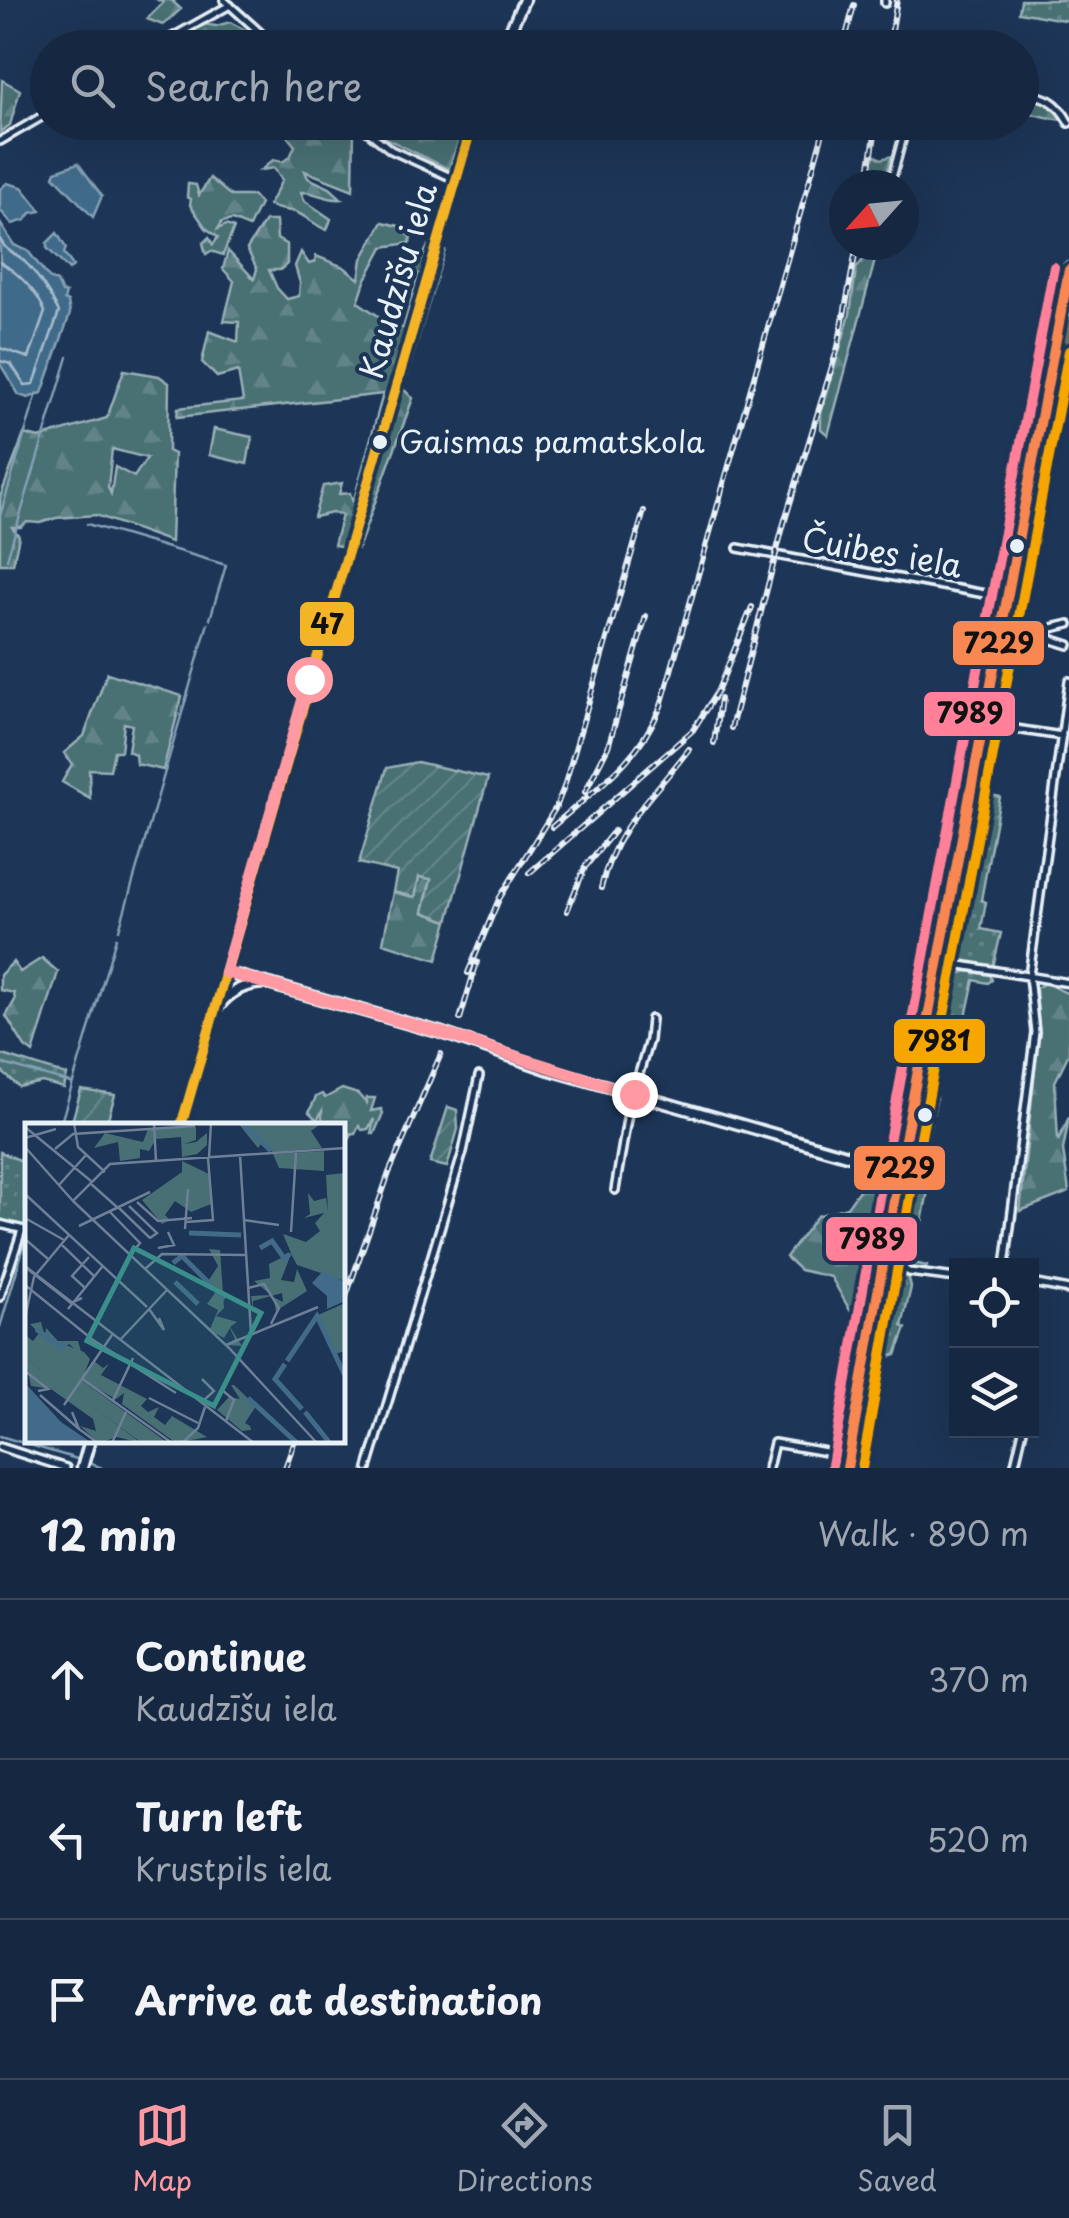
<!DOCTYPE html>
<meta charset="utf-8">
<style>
body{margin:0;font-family:"Playpen Sans",sans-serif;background:#23344c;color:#f1f3f6}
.controls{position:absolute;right:30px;bottom:30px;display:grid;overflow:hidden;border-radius:0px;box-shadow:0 10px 40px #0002}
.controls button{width:90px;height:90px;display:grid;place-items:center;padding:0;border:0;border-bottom:2px solid #35445a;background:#162841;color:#f1f3f6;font:50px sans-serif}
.compass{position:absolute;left:829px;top:170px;width:90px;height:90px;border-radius:50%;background:#162841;box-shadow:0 10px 40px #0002;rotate:243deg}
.stop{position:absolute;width:30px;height:30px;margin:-22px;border:8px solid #ff9aa2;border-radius:50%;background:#fff}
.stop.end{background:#ff9aa2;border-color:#fff;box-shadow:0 2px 10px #0008}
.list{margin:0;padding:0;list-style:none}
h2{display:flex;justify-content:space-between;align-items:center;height:130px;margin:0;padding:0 40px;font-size:42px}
h2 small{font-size:32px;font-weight:400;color:#9ea6b1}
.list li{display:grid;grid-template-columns:65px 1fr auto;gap:30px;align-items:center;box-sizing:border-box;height:160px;padding:0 40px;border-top:2px solid #35445a}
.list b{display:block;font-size:38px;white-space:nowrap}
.list p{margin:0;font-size:32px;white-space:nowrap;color:#9ea6b1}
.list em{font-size:32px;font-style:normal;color:#9ea6b1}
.icon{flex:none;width:55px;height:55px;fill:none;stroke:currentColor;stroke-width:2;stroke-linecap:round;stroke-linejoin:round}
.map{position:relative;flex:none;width:1069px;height:1468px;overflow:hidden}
.search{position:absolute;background:#162841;box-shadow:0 10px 40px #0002;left:30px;right:30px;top:30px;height:110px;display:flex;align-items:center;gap:25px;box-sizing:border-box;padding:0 35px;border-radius:55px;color:#9ea6b1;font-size:38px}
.sheet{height:610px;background:#162841}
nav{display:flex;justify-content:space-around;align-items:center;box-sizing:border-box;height:140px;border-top:2px solid #35445a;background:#162841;font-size:28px;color:#9ea6b1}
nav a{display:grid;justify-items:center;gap:5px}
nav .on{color:#ff9aa2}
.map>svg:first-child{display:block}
.grass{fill:url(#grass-dots);stroke:#98b0b6;stroke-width:2.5}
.forest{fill:url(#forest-firs);stroke:#98b0b6;stroke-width:2.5;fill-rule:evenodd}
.garden{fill:url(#garden-furrows);stroke:#98b0b6;stroke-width:2.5}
.pitch{fill:#486f73;stroke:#98b0b6;stroke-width:2.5}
.water{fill:#416b89;stroke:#84a1b5;stroke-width:2.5}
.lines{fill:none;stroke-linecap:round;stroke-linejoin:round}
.shore{stroke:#a5bbcc;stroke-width:2.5}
.stream{stroke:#84a1b5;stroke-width:2.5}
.street-casing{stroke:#e8f1f8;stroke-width:12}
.secondary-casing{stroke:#e8f1f8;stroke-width:15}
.highway-casing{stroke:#e8f1f8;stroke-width:19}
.street{stroke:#1d3557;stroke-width:5}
.secondary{stroke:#1d3557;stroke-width:8}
.highway{stroke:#697266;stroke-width:11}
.rail-casing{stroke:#e8f1f8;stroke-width:6}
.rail{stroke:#1d3557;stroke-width:2.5;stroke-dasharray:8;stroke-linecap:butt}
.bus-1-casing{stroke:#1d3557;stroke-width:18}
.bus-2-casing{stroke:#1d3557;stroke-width:18}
.bus-3-casing{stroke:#1d3557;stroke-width:18}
.bus-4-casing{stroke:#1d3557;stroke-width:18}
.bus-1{stroke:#f88751;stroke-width:10}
.bus-2{stroke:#f7a600;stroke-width:10}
.bus-3{stroke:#ff8098;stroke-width:10}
.bus-4{stroke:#f4b427;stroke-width:10}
.route{stroke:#ff9aa2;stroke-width:12}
.bus-dot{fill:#e8f1f8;stroke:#1d3557;stroke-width:4}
.labels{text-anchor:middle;stroke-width:8;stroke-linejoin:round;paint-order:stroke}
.bus-label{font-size:30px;fill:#e8f1f8;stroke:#1d3557;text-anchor:start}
.street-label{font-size:32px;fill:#e8f1f8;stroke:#1d3557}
.inset-river{fill:none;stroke:#416b89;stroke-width:5}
.inset-road{fill:none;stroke:#6e8097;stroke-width:2.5}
.view{fill:#3a8f8a;fill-opacity:0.15;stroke:#3a8f8a;stroke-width:5}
.inset-edge{fill:none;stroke:#e8f1f8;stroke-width:5}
.line-badge{stroke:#1d3557;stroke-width:4}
.pale-badge-label{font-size:28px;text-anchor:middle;font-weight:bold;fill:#111}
</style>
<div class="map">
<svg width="1069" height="1468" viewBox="0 0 1069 1468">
<defs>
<pattern id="grass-dots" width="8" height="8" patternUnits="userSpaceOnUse" patternTransform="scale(2.5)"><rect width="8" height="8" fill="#486f73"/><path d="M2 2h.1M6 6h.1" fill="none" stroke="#628488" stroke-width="1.8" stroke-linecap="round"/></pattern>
<pattern id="forest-firs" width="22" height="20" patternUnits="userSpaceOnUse" patternTransform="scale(2.5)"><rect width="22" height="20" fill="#486f73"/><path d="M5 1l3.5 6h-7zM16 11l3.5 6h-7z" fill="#628488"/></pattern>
<pattern id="garden-furrows" width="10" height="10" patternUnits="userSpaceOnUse" patternTransform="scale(2.5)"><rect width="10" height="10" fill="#486f73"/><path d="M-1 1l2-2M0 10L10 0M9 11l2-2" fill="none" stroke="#628488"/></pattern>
</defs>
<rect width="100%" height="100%" fill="#1d3557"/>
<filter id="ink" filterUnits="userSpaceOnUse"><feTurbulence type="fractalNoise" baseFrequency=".01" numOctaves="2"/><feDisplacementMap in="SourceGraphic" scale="20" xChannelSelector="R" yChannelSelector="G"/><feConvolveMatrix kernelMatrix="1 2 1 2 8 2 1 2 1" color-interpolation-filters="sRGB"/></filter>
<g filter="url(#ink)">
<!-- grass -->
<path class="grass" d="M 1021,0 L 1069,0 L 1069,21 L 1019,12 Z
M 991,795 L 1000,797 L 981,900 L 986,902 L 981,929 L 1001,933 L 993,967 L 965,962 L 959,955 L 985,804 Z
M 968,971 L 990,975 L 992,980 L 988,983 L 974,980 L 966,1017 L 946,1029 L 955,975 Z
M 910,1046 L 918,1047 L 899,1148 L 892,1145 Z
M 0,1054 L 67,1075 L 64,1088 L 42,1082 L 19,1087 L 0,1070 Z
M 934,1090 L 937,1097 L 918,1187 L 928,1191 L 914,1263 L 927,1266 L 925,1270 L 905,1267 L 903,1263 Z
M 0,1152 L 27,1163 L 26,1230 L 0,1222 Z
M 877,1226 L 884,1228 L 867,1323 L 860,1328 Z
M 908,1275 L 911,1287 L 902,1326 L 906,1328 L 896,1355 L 883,1359 L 898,1281 Z"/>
<!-- forest -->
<path class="forest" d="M 158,0 L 175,0 L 173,2 L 181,9 L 163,25 L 147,19 L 163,3 Z
M 230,22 L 251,33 L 266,47 L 195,47 L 194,31 L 203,24 L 216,26 Z
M 2,80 L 20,90 L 10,125 L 0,132 Z
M 1022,94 C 1041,98 1057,98 1061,120 L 1022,112 Z
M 297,123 L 347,123 L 354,128 L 353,190 L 305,171 L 308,178 L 330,188 L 342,199 C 326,201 316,191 301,192 L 305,201 L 331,219 L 327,230 C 315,226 307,216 295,212 C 285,209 279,211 269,205 L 282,180 L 274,168 L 261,170 L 273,160 L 282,162 L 290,157 L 295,146 L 287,136 Z
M 365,123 L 453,123 L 461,134 L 449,169 L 367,129 Z
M 874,154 L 881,159 L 892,156 L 883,185 L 869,185 Z
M 210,178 L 231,196 L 253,196 L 260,204 L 249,227 L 232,220 L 222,222 L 218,229 L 226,225 L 234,228 L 223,255 L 211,251 L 206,254 L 203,243 L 209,237 L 213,245 L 218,237 L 206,228 L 190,205 L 191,199 L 187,197 L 188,184 L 196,185 L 199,195 Z
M 265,221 L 276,221 L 277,239 L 287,245 L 287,264 L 280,270 L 269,270 L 277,288 L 287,299 L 299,296 L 300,283 L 295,266 L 301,252 L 309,264 L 315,262 L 316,256 L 344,267 L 359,279 L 362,259 L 383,222 L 399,226 L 411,237 L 410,243 L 383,247 L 365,281 L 358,302 L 396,328 L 403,328 L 419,274 L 400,269 L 403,257 L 420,262 L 428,246 L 445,250 L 403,389 L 413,398 L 358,549 L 334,545 L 342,515 L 332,513 L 314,517 L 323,486 L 342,483 L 339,494 L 350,493 L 353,503 L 383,394 L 177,417 L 178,408 L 243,401 L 238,371 L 217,377 L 202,362 L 209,331 L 238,342 L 239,322 L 224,321 L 234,281 L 223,269 L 228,251 L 254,279 L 257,269 L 247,249 Z
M 872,248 L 878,249 L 828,435 L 821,429 L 821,414 L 850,314 L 856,269 Z
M 124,370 L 159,376 L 169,383 L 168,451 L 174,454 L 171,542 L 96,515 L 56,518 L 40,523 L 27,522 L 21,527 L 12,527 L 19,536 L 13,564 L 0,564 L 0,497 L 24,434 L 39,438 L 107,418 ZM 112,449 L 147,458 L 134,477 L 115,467 L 111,494 L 108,487 Z
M 107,673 L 182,696 L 163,770 L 136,764 L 135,754 L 128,751 L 132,725 L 124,723 L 121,751 L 114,751 L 110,770 L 89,769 L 90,798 L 62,782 L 72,764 L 64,753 L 84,736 Z
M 419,876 L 431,879 L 423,912 L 448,921 L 437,960 L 383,943 L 393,892 L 415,897 Z
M 42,958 L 58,972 L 33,1053 L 25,1047 L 6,1016 L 15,1000 L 14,993 L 0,990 L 0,975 L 13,962 L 20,972 Z
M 1045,983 L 1069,994 L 1069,1053 L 1055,1082 L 1058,1141 L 1069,1117 L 1063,1150 L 1069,1192 L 1020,1211 L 1039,1032 L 1036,988 Z
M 342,1089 L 358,1094 L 366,1103 L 366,1098 L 375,1098 L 371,1111 L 381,1109 L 383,1113 L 374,1134 L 371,1133 L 374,1119 L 368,1129 L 362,1130 L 359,1126 L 355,1134 L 350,1133 L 351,1137 L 343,1146 L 342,1126 L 317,1125 L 322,1119 L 322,1111 L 317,1120 L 309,1112 L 316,1097 L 322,1094 L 325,1098 Z
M 864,1183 L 879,1194 L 856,1321 L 831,1277 L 800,1270 L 786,1257 L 817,1216 L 847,1207 Z"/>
<!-- garden -->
<path class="garden" d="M 417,762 L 488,778 L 448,921 L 423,912 L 431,879 L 419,877 L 415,897 L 393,892 L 397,872 L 359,863 L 387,768 Z
M 81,1090 L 115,1095 L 106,1125 L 71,1125 Z
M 448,1107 L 457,1110 L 458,1129 L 447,1167 L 430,1163 Z"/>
<!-- pitch -->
<path class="pitch" d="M 214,429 L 252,437 L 247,464 L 209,455 Z"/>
<!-- water -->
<path class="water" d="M 78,163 L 102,196 L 93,217 L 54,176 L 56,171 Z
M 7,183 L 22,187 L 41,211 L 31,213 L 26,220 L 12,224 L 0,210 L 0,189 Z
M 0,223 L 14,245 L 28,251 L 49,278 L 57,282 L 62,293 L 66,293 L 64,300 L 68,302 L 70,314 L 42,393 L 28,398 L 19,395 L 0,364 Z
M 57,233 L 66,248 L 64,253 L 73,266 L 69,270 L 47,248 L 47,243 Z"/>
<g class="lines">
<!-- shore -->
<path class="shore" d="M 0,239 C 6,250 8,250 18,256 C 33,266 51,296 59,312 L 34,384 L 25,385 L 11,364 L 0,361
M 0,262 C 17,272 38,292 45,312 L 29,358 L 0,348"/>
<!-- stream -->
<path class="stream" d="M 0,516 L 37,393
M 87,524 L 226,565 L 210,619
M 7,559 L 68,357
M 119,930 L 208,623
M 0,1063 L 71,1083
M 60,1126 L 116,938
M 0,1327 L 27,1236
M 0,1436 L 77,1459
M 92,1464 L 102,1468"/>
<!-- street casing -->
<g class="street-casing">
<path id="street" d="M 224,0 L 277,48
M 885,3 L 885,0
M 153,48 L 230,5
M 1022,92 C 1046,97 1057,100 1069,123
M 356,122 L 391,150 L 455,179
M 0,141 L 48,113
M 890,185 L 907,122
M 738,548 L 1006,598
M 1069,624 L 1031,633 L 1069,645
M 996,726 L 1062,736
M 949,963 L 1069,983
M 615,1190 L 629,1107 L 649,1040 L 651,1019
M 0,1224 L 28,1231
M 897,1264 L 909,1272 L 956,1278
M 1005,1266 L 1035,1032 L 1029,976 L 1069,681
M 1032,1283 L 1069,1290
M 0,1297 L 22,1230
M 0,1447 L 66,1468
M 368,1468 L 463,1152 L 479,1076
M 768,1468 L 774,1443 L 849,1456
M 1014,1468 L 1023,1430"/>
</g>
<!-- secondary casing -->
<g class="secondary-casing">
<path id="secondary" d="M 502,48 L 524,0
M 225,972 L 256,981
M 217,1008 C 230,991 244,984 265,983 L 442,1033 L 547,1069 L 902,1171
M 181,1126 L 473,122
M 82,1468 L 90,1440"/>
</g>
<!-- highway casing -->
<g class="highway-casing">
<path id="highway" d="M 847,1468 L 903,1150 L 1069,270
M 856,1468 L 1069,322"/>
</g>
<!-- street -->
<use href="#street" class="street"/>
<!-- secondary -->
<use href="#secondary" class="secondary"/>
<!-- highway -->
<use href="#highway" class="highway"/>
<!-- rail casing -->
<g class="rail-casing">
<path id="rail" d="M 843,48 L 854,5
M 889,48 L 897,0
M 867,185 L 877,122
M 731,728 L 784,523 L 838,347 L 857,245
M 714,743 L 720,699
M 585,792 L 608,747 L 646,616
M 552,827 C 595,789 638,762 661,706 L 826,122
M 529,873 L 693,730 L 718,690 L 752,607
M 601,888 C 615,826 652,798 689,749
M 567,911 L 585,867 L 614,831
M 468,973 L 499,899 L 556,807 L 564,787 L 644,511
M 460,1019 L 477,962
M 342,1308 L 389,1173 L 441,1054
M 285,1468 L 295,1440"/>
</g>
<!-- rail -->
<use href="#rail" class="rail"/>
<!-- bus-1 casing -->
<g class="bus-1-casing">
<path id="bus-1" d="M 847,1468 L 903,1150 L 1069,270"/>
</g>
<!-- bus-2 casing -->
<g class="bus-2-casing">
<path id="bus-2" d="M 862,1468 L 918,1153 L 1069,351"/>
</g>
<!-- bus-3 casing -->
<g class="bus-3-casing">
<path id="bus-3" d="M 832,1465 L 888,1147 L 1054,267"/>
</g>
<!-- bus-4 casing -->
<g class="bus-4-casing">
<path id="bus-4" d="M 181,1126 L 473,122"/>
</g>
<!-- bus-1 -->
<use href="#bus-1" class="bus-1"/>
<!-- bus-2 -->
<use href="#bus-2" class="bus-2"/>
<!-- bus-3 -->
<use href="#bus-3" class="bus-3"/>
<!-- bus-4 -->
<use href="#bus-4" class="bus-4"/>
</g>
</g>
<g class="lines" filter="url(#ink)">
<!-- route -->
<path class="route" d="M 309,679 L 225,972 L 442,1033 L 634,1094"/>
</g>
<!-- markers -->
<g class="bus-dot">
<circle cx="380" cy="442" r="9"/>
<circle cx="1017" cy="546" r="9"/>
<circle cx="925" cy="1115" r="9"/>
</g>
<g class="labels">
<!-- bus labels -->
<g class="bus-label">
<text x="399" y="453">Gaismas pamatskola</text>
</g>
<!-- street labels -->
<g class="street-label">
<text transform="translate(399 281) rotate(-74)" y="11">Kaudzīšu iela</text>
<text transform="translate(882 553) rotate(10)" y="11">Čuibes iela</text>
</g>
</g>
<!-- overview -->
<g transform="translate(25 1123)">
<rect width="320" height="320" fill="#1d3557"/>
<path d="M 16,199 L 20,214 L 59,229 L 65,236 L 60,249 L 69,238 L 78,245 L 84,241 L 76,252 L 122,276 L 116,283 L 123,289 L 134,284 L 129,294 L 140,302 L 147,293 L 182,314 L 151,320 L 97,281 L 99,270 L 91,276 L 55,256 L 143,320 L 117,320 L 0,235 L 0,212 L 8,218 L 14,210 L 5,201 Z" fill="#486f73"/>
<path d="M 213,0 L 297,0 L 286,8 L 297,25 L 248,29 L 217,1 L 237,20 L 233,25 ZM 171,4 L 171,17 L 159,21 L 171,19 L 182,10 L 182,22 L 172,31 L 157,34 L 156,14 L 131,16 L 124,28 L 115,26 L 115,35 L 95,38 L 93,19 L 69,25 L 80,10 L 118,19 L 123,6 ZM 299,28 L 299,48 L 254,45 L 248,31 ZM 157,38 L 184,51 L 186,81 L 166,89 L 150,78 L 140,92 L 145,97 L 137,101 L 117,77 L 157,49 ZM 320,50 L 320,158 L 272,142 L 266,131 L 256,157 L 269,159 L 272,146 L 282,168 L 251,188 L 248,174 L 258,179 L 257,170 L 228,178 L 228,188 L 226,173 L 246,172 L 229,158 L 245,155 L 244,141 L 266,130 L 258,111 L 281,119 L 295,108 L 290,100 L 299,90 L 279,95 L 285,91 L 283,70 L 289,78 L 301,75 L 303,88 L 301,52 ZM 184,126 L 195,127 L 199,185 L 191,193 L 212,199 L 205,204 L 217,223 L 202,222 L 210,216 L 205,205 L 199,215 L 190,210 L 195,218 L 173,197 L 185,206 L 193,187 L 182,181 L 190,170 L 182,160 L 193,143 ZM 21,205 L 33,218 L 53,218 L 57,232 L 44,221 L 38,226 L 60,241 L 57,247 L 30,235 L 37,226 L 20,214 ZM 206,262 L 209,262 L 231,283 L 220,300 L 225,303 L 226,307 L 217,308 L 192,287 L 204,274 L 215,276 Z" fill="#486f73"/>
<path d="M 320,180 L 320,228 L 310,231 L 291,193 Z" fill="#486f73"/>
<path d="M 0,235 L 47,268 L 116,320 L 92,314 L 74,320 L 55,303 L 71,308 L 68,296 L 26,266 L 6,263 Z" fill="#486f73"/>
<path d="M 298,148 L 320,159 L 320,178 L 302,186 L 302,173 L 287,160 ZM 0,260 L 36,299 L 67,320 L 0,320 Z" fill="#416b89"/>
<path class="inset-river" d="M 217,0 L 246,28M 164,110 L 216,112M 235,125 L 247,118 L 259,135 L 265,131M 148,140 L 157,133 L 200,176M 150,159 L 173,181M 11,206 L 37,225 L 40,219M 262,238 L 292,193 L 320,253M 260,241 L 250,256 L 277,286M 223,275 L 272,320M 280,289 L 304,319"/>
<path class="inset-road" d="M 49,0 L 53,24 L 80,49M 129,0 L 131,38M 0,4 L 66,58M 0,15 L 31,6M 0,24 L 48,78 L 85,41 L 320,25M 30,26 L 48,11 L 170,3M 215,32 L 226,210M 184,34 L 186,0M 65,60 L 93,85M 34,62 L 61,32M 0,71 L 122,184M 48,78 L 204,225 L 292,320M 112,79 L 133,98 L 167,95M 104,83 L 132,110 L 125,115M 94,85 L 125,115M 84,88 L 115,120 L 105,132M 0,95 L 39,117M 219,97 L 254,102M 161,99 L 188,97 L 183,35M 54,103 L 125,69M 160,106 L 163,66M 266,109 L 271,30M 0,116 L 23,136M 36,121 L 70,154M 133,125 L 149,122 L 143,109M 0,143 L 229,320M 0,144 L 46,180 L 57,175M 120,146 L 137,131 L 221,132M 0,162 L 68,217 L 151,270M 60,165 L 47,153 L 64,134M 223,165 L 239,161 L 254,185 L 246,201M 43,186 L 77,144M 124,186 L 139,207 L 134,195M 0,195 L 9,154 L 44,112M 95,217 L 142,167M 201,222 L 293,184M 0,248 L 23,266 L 13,268M 56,255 L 147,320M 177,256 L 189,268 L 177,279M 197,267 L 209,277 L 201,298M 15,272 L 54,306M 124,275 L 173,300M 88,277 L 108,235M 39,282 L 87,212M 47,289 L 54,306 L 73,320M 87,320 L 101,289M 157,320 L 173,305 L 180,284"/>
<path class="view" d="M 109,125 L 236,190 L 189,283 L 62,218 Z"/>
<rect width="320" height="320" class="inset-edge"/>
</g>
<g class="line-badge">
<rect x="298" y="600" width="58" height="48" rx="10" fill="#f4b427"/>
<rect x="951" y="619" width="95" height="48" rx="10" fill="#f88751"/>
<rect x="922" y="690" width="95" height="48" rx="10" fill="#ff8098"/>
<rect x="892" y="1017" width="95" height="48" rx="10" fill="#f7a600"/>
<rect x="852" y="1144" width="95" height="48" rx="10" fill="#f88751"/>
<rect x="824" y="1215" width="95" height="48" rx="10" fill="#ff8098"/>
</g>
<g class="pale-badge-label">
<text x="327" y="634">47</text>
<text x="999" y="653">7229</text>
<text x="970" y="723">7989</text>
<text x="939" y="1051">7981</text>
<text x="900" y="1178">7229</text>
<text x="872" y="1249">7989</text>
</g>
</svg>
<div class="controls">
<button><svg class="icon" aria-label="locate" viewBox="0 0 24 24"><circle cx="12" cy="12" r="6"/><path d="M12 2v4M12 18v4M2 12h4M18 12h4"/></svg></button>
<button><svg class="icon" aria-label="layers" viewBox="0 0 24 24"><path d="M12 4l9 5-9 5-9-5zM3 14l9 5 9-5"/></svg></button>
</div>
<svg class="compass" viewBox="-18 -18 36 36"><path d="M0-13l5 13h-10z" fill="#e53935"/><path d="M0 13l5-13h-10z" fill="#9ea6b1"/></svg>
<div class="stop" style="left:309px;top:679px"></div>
<div class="stop end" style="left:634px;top:1094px"></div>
<div class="search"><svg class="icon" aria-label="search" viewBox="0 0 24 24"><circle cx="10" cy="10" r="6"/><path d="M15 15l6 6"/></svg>Search here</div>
</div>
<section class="sheet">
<h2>12 min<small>Walk · 890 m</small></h2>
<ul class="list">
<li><svg class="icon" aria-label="ahead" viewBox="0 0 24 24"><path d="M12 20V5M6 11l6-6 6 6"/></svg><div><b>Continue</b><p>Kaudzīšu iela</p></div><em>370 m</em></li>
<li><svg class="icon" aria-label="left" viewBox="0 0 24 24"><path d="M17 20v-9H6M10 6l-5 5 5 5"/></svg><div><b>Turn left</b><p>Krustpils iela</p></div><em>520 m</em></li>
<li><svg class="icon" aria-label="arrive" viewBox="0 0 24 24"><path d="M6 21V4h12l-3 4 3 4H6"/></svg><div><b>Arrive at destination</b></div></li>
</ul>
</section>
<nav>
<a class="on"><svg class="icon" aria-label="map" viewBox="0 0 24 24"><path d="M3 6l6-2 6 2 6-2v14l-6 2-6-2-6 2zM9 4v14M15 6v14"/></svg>Map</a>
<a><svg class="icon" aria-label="directions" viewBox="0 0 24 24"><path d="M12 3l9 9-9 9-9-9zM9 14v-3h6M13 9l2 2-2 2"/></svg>Directions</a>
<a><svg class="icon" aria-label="saved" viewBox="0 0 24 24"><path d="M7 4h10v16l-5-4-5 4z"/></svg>Saved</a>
</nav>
